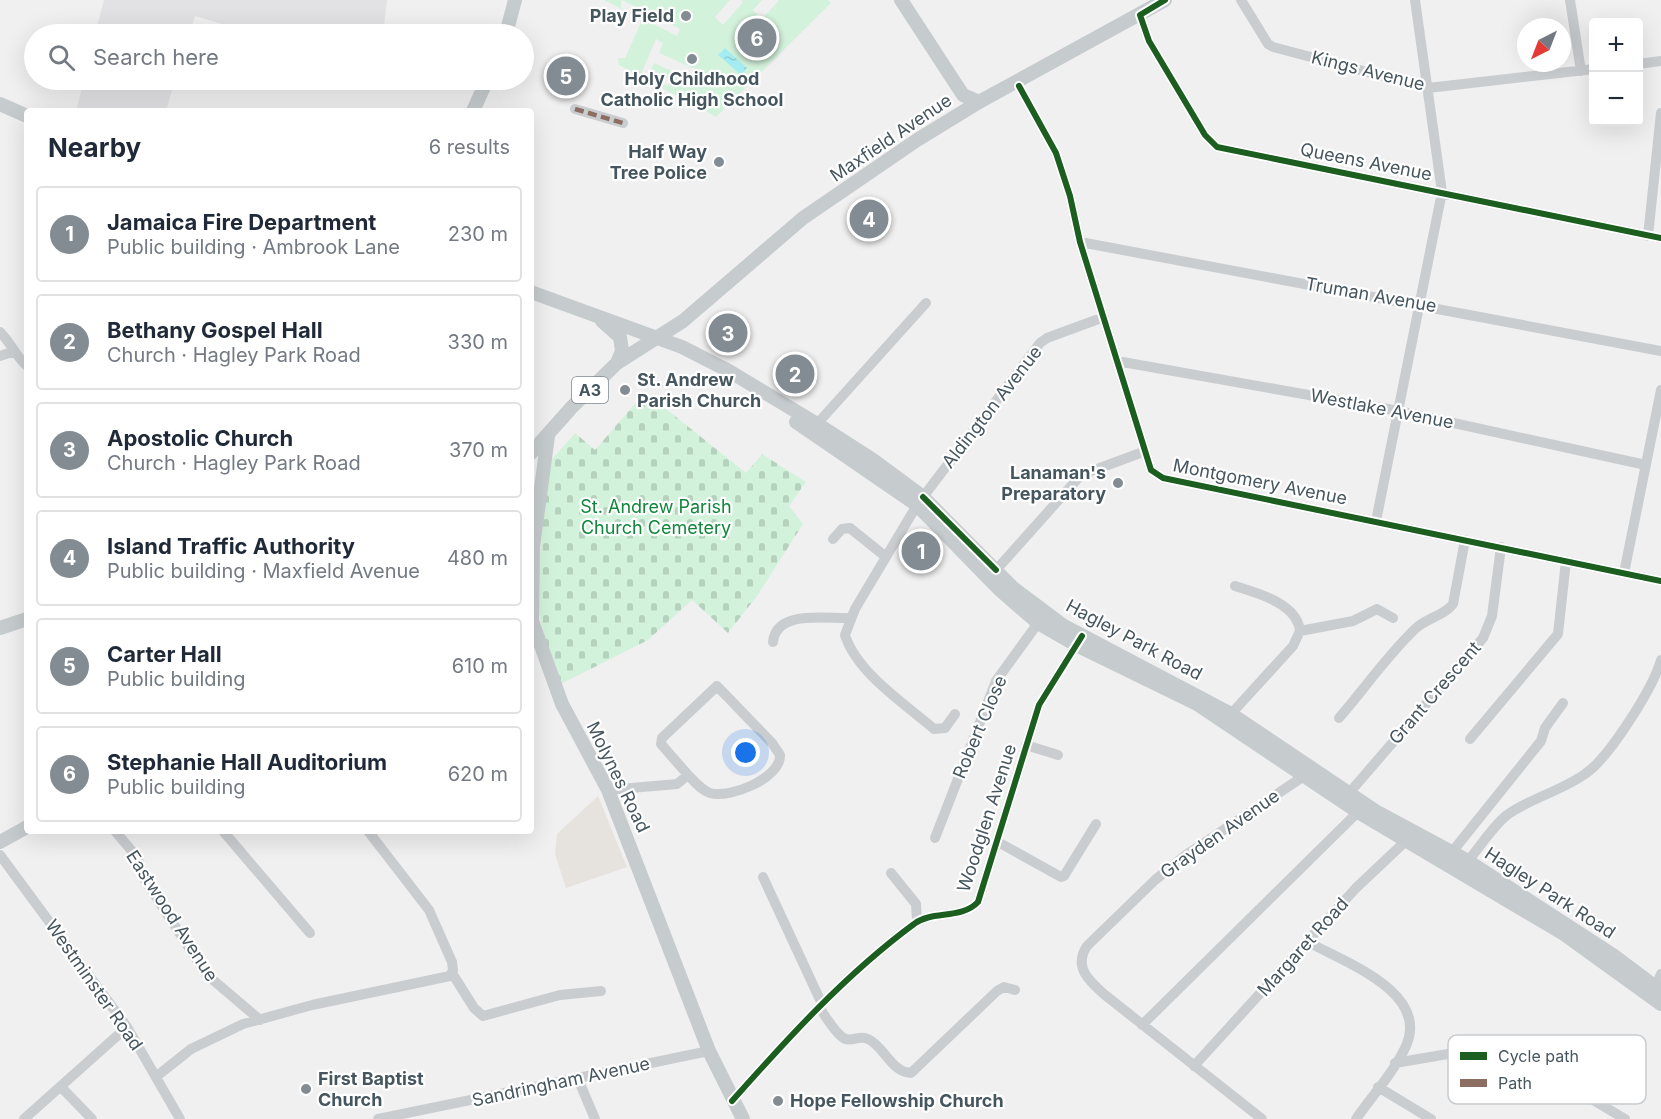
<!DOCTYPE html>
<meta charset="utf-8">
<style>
body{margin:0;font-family:Inter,sans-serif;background:#f6f6f7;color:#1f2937}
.controls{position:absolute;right:18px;top:18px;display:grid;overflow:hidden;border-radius:6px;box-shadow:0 6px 24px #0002}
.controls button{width:54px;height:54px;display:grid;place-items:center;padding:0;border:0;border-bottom:2px solid #e0e1e3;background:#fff;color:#1f2937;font:30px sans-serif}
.compass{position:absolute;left:1517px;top:18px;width:54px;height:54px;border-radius:50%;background:#fff;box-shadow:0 6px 24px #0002;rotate:222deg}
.you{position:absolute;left:746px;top:753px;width:21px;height:21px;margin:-15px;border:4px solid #fff;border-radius:50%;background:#1a73e8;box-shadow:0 0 0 9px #1a73e833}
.badge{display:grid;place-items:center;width:39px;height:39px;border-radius:50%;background:#828c92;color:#fff;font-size:20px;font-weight:700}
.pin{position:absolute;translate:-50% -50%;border:3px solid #fff;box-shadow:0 2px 6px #0006}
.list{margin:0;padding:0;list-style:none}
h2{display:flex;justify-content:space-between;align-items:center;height:78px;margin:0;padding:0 24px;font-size:26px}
h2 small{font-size:20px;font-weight:400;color:#747a83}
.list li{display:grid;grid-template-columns:39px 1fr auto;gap:18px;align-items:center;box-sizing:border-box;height:96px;margin:0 12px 12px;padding:0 12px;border:2px solid #e0e1e3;border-radius:6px}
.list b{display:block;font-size:22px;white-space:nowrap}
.list p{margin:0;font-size:20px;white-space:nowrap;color:#747a83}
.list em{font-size:20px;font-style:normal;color:#747a83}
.icon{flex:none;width:33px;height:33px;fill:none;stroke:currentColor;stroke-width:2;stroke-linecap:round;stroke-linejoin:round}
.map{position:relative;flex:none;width:1661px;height:1119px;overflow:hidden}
.search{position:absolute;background:#fff;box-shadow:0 6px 24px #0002;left:24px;top:24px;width:510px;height:66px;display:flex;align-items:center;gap:15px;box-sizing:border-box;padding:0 21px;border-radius:33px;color:#747a83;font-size:22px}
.panel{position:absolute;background:#fff;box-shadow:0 6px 24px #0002;left:24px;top:108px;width:510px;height:726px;border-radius:6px}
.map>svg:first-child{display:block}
.commercial{fill:#e6e2de}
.education{fill:#e2e1e3}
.grass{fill:#d3f2db;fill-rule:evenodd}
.cemetery{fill:url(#cemetery-stones)}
.water{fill:url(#water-ripples)}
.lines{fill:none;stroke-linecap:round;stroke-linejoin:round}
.minor{stroke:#cacdd0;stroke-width:10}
.major{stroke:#c6cbce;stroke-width:14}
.quiet{stroke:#8d6e63;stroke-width:4.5;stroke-dasharray:9 4.5;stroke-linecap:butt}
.cycleway-casing{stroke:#fff;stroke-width:10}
.cycleway{stroke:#1b5e20;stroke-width:6}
.poi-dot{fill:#828c92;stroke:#fff;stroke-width:2}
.labels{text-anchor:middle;stroke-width:4.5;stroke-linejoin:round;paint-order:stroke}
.shield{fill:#fff;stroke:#7e898f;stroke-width:1.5}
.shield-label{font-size:16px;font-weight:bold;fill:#46565f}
.poi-label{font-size:18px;font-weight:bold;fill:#46565f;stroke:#fff;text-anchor:end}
.street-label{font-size:18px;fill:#46565f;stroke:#fff}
.park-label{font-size:18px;fill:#10873b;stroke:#fff}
.key{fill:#fff;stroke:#c8cccf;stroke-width:1.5}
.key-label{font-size:16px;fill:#46565f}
</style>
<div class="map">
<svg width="1661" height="1119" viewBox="0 0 1661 1119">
<defs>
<pattern id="cemetery-stones" width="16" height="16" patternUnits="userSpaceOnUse" patternTransform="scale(1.5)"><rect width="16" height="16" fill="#d3f2db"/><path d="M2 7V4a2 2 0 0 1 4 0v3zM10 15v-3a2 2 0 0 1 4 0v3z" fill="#b6d2be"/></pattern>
<pattern id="water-ripples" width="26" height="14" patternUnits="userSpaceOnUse" patternTransform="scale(1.5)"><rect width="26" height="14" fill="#a5ecf2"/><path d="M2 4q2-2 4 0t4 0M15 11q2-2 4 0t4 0" fill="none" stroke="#8fccd2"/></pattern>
</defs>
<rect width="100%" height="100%" fill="#f1f0f0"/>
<!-- commercial -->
<path class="commercial" d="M 598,796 L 627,867 L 566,888 L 555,854 L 557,834 Z"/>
<!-- education -->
<path class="education" d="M 104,0 L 387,0 L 383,34 L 255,34 L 195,16 L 189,34 L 95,34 Z
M 84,80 L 175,80 L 166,111 L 76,111 Z"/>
<!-- grass -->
<path class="grass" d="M 604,0 L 621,0 L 621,8 L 677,36 L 680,29 L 622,0 L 730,0 L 715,17 L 723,25 L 743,2 L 741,0 L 762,0 L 753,10 L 762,19 L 779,0 L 828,0 L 831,3 L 716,117 L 619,65 L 618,58 L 625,58 L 642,20 ZM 656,39 L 663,43 L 659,53 L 697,70 L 692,80 L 654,63 L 651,70 L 670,79 L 668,86 L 641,74 Z"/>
<!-- cemetery -->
<path class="cemetery" d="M 645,392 L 746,473 L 762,454 L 806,482 L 789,506 L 803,524 L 757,596 L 728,633 L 692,600 L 648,640 L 557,686 L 536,602 L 548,464 L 575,433 L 595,450 Z"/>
<!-- water -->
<path class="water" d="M 725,48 L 747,68 L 741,75 L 718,55 Z"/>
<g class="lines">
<!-- minor -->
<path class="minor" d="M 1241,0 L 1268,44 L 1273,47 L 1428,88 L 1594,69
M 1570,0 L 1581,71
M 1140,15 L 1149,41 L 1205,135 L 1217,147 L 1661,238
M 1638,64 L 1661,61
M 1019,86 L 1056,153 L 1070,196 L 1080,242 L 1151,470 L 1163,478 L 1661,581
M 575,109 L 623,123
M 1648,236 L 1661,113
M 1080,242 L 1661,351
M 0,332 C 11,343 15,355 27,366
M 0,356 L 12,352
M 1117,361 L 1399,411 L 1646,465
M 817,424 L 926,303
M 923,497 L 1040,343 L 1047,338 L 1104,317
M 917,505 L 855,609 L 845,635 C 857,673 905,704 934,729 L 945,728 L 955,714
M 1376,521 L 1442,192 L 1415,0
M 833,539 L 842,529 L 850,528 L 886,557
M 996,570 L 1081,475 L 1143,452
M 1624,573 L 1661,390
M 1300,631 L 1353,621 L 1377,609 L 1393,618
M 773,642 C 776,609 827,619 850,618
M 1231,714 L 1293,646 L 1300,631 C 1297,603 1257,593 1235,586
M 1339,718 C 1365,688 1386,657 1415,629 C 1426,618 1444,616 1453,604 L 1465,540
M 1470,739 L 1558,634 L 1566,561
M 1026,745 L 1058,755
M 608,790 L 677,784 L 688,775 L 661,744 L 662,738 L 717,686 L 772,743 L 780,755 C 781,778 730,799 710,793 C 701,790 695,782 688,775
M 1350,792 L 1483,638 L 1492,616 L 1501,547
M 115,831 L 137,857 L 145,880 L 206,974 L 260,1020
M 223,831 L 310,933
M 935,838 L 996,681 L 1038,623
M 998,842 L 1061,877 L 1064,876 L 1096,824
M 1452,852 L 1541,741 L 1545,728 L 1563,703
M 0,855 L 127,1027 L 180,1119
M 1468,861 C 1480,847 1492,827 1507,815 C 1531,798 1561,791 1585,774 C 1609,758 1653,688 1661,660
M 891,873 L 916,904 L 917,921
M 763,877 L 822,1004
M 1308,942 C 1344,962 1430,992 1406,1046 C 1394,1072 1372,1096 1356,1119
M 452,973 L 474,1008 L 483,1016 L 560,995 L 601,991
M 1655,987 L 1661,974
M 819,1007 C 826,1017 833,1030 842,1037 C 850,1044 859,1034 868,1039 C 885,1047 891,1072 911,1073 L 997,991 L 1004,987 L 1015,990
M 1142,1025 L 1358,812
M 1395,1063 L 1501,1045 L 1625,1119
M 1194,1066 L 1356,888 L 1410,837
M 157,1076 L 191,1049 L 243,1024 L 312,1005 L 450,976 L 453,970 L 452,962 L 429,910 L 368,831
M 578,1079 L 595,1119
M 61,1087 L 92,1119
M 1378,1087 L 1431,1119
M 732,1101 C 788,1038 846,974 914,924 C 932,910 961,920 978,902 L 1039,705 L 1080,639
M 24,1119 L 127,1027
M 378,1119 L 709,1051
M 1262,1119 L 1105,995 C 1089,981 1073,967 1087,946 L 1155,880 L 1186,855 L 1304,776"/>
<!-- major -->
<path class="major" d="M 901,0 L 963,95 L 979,102
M 506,34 L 515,0
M 0,104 L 27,116
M 473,111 L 487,80
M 531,292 L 682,347 L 729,371 L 817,424 L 873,460 L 923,497 L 1012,587 L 1064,626 L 1231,714 L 1377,812 L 1468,861 L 1613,955 L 1661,991
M 602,321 L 620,337 L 622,351 L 617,363
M 796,422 L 917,505 L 1000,590 L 1038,623 L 1076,645 L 1197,704 L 1358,812 L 1564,934 L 1661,1004
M 531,453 L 572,407 L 617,363 L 683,321 L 803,218 L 917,140 L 979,102 L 1165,0
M 531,618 L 562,704 L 608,790 L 709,1051 L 743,1119
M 532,621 L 533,547 L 548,436
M 0,628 L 27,619
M 0,842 L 27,827"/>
<!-- quiet -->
<path class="quiet" d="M 575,109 L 623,123"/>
<!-- cycleway casing -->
<g class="cycleway-casing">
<path id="cycleway" d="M 1165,0 L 1140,15 L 1149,41 L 1205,135 L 1217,147 L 1661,238
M 1019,86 L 1056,153 L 1070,196 L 1080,242 L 1151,470 L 1163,478 L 1661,581
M 923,497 L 996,570
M 732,1101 C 788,1038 846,974 914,924 C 932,910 961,920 978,902 L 1039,705 L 1082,636"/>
</g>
<!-- cycleway -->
<use href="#cycleway" class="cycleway"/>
</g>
<!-- markers -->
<g class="poi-dot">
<circle cx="686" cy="16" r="6"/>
<circle cx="692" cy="59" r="6"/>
<circle cx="719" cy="162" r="6"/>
<circle cx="625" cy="390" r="6"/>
<circle cx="1118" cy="483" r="6"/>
<circle cx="306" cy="1089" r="6"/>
<circle cx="778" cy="1101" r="6"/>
</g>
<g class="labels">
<!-- shield labels -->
<rect class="shield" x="572" y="377" width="36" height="26" rx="4.5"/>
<g class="shield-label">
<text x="590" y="396">A3</text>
</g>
<!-- poi labels -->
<g class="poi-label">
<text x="674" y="22">Play Field</text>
<text x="692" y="85" text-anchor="middle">Holy Childhood<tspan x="692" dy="21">Catholic High School</tspan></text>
<text x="707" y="158">Half Way<tspan x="707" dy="21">Tree Police</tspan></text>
<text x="637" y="386" text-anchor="start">St. Andrew<tspan x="637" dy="21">Parish Church</tspan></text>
<text x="1106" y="479">Lanaman's<tspan x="1106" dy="21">Preparatory</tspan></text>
<text x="318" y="1085" text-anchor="start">First Baptist<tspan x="318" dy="21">Church</tspan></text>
<text x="790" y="1107" text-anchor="start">Hope Fellowship Church</text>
</g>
<!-- street labels -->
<g class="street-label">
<text transform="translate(1368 71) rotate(14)" y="6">Kings Avenue</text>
<text transform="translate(891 138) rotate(-34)" y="6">Maxfield Avenue</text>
<text transform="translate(1366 162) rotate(11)" y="6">Queens Avenue</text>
<text transform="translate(1371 295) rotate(10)" y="6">Truman Avenue</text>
<text transform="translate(992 407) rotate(-52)" y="6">Aldington Avenue</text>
<text transform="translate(1382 409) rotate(11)" y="6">Westlake Avenue</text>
<text transform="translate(1260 482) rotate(11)" y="6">Montgomery Avenue</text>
<text transform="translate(1134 640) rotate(28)" y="6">Hagley Park Road</text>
<text transform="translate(1435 693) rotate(-49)" y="6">Grant Crescent</text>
<text transform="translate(980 727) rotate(-67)" y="6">Robert Close</text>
<text transform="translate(618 777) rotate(64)" y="6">Molynes Road</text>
<text transform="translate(987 818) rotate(-72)" y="6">Woodglen Avenue</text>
<text transform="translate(1220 834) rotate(-35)" y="6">Grayden Avenue</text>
<text transform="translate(1550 893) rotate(33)" y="6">Hagley Park Road</text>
<text transform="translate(172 916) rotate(57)" y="6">Eastwood Avenue</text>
<text transform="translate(1303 947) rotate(-48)" y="6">Margaret Road</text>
<text transform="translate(94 985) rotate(55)" y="6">Westminster Road</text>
<text transform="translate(561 1082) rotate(-12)" y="6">Sandringham Avenue</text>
</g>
<!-- park labels -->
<g class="park-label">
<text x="656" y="513">St. Andrew Parish<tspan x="656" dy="21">Church Cemetery</tspan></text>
</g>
</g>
<!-- legend -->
<rect x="1448" y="1035" width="198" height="69" rx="9" class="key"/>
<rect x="1460" y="1052" width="27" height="8" fill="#1b5e20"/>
<rect x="1460" y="1079" width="27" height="8" fill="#8d6e63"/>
<g class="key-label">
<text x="1498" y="1062">Cycle path</text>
<text x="1498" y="1089">Path</text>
</g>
</svg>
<div class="controls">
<button>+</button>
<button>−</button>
</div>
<svg class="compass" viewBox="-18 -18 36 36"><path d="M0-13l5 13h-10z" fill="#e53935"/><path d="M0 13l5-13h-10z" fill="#747a83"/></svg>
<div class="you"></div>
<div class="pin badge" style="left:921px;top:551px">1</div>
<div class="pin badge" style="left:795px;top:374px">2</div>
<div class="pin badge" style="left:728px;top:333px">3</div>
<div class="pin badge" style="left:869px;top:219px">4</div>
<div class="pin badge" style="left:566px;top:76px">5</div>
<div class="pin badge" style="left:757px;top:38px">6</div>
<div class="search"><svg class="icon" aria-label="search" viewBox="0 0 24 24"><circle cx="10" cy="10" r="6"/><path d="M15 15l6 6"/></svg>Search here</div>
<section class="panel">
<h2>Nearby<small>6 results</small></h2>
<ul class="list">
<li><span class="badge">1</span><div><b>Jamaica Fire Department</b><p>Public building · Ambrook Lane</p></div><em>230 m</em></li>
<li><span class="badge">2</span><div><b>Bethany Gospel Hall</b><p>Church · Hagley Park Road</p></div><em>330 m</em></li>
<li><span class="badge">3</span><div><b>Apostolic Church</b><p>Church · Hagley Park Road</p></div><em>370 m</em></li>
<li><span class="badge">4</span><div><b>Island Traffic Authority</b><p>Public building · Maxfield Avenue</p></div><em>480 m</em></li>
<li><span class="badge">5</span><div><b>Carter Hall</b><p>Public building</p></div><em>610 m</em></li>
<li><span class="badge">6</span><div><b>Stephanie Hall Auditorium</b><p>Public building</p></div><em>620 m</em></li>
</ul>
</section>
</div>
